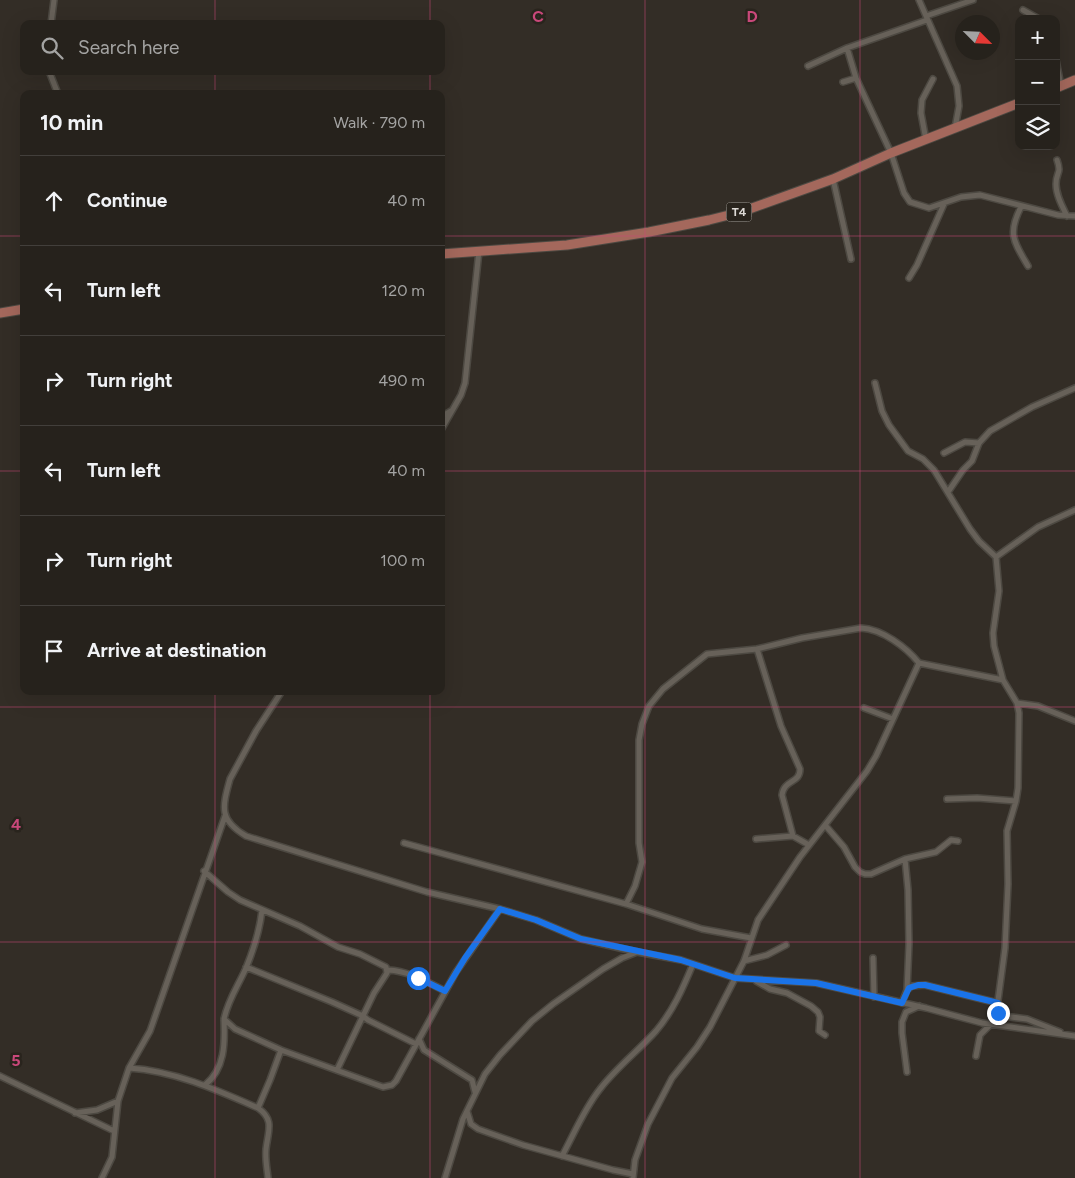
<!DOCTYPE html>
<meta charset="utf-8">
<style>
body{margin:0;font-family:Figtree,sans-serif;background:#322f29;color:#f1f3f6}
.controls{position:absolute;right:15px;top:15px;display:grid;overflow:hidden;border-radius:10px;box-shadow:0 5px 20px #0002}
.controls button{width:45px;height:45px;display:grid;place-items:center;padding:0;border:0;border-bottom:1px solid #423f3b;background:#26221c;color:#f1f3f6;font:25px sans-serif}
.compass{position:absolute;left:955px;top:15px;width:45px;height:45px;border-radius:50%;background:#26221c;box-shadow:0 5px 20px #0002;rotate:114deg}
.stop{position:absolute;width:15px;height:15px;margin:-11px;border:4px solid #1a73e8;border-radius:50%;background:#fff}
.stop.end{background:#1a73e8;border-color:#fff;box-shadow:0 1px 5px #0008}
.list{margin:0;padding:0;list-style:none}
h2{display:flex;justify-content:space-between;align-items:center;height:65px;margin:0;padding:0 20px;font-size:21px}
h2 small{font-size:16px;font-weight:400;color:#a4a4a3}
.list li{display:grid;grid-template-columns:32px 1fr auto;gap:15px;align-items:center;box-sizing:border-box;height:90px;padding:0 20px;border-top:1px solid #423f3b}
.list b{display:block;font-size:19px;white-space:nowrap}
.list em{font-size:16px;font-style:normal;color:#a4a4a3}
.icon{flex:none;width:28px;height:28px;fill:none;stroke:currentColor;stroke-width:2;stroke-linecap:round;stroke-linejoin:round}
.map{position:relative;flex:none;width:1075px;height:1178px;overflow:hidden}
.search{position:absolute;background:#26221c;box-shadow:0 5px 20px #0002;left:20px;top:20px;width:425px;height:55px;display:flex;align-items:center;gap:12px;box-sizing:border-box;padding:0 18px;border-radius:10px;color:#a4a4a3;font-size:19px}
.panel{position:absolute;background:#26221c;box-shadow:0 5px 20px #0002;left:20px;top:90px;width:425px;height:605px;border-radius:10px}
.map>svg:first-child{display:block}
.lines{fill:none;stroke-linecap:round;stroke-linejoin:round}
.minor-casing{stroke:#4d4942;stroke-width:8}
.trunk-casing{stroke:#4d4942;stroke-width:11}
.minor{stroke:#676159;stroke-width:5}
.trunk{stroke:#a4685c;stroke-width:9}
.route{stroke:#1a73e8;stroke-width:6}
.grid{fill:none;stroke:#c9487a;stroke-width:1;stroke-opacity:0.55}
.labels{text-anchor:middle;stroke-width:5;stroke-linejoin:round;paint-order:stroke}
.shield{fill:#29241d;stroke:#a7a39e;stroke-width:1}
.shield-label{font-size:12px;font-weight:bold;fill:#ddd9d5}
.grid-label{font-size:16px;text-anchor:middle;font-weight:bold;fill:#c9487a;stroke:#29241d;stroke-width:5;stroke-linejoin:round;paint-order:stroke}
</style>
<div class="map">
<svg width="1075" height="1178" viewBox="0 0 1075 1178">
<rect width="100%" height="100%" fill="#332d26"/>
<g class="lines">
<!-- minor casing -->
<g class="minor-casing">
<path id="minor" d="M 919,0 L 957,86 L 959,106 L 955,128
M 1023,10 L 1039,19
M 926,16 L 973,0
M 51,24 L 54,0
M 847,48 L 856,78 L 891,153 L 904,193 L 910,202 L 929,208 L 961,197 L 980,195 L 1058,215 L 1075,216
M 1056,60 L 1061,86
M 808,66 L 847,48 L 927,20
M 49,71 L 58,94
M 843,82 L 856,78
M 926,140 L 921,113 L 922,100 L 933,79
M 1057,160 C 1062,174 1056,172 1056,184 C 1056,195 1062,206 1067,216
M 833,179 L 851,259
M 1021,207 C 1007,234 1014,242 1028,266
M 909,278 L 917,265 L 944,204
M 875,383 L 882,411 L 889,425 L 908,451 L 923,459 L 934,470 L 970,529 L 979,541 L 996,557 L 999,591 L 993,633 L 994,646 L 1003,680
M 441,417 L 451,411
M 441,430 L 461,395 L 465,383 L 479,251
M 944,453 L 965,442 L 979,443
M 948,492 L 963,470 L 972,461 L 979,443 L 990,431 L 1032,407 L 1075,388
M 996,557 L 1038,527 L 1075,510
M 757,649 L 781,726 L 800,769 C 800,784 784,779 782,795 L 793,836 L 809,845
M 282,691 L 256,731 L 230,779 C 222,808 219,820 246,836 L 427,892 L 500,909 L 536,920 L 581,939 L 637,952 L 681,960 L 735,978 L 816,983 L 926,1008 L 982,1023 L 1075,1036
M 1017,703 L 1038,706 L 1075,721
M 864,708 L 893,719
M 947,799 L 977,798 L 1016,801
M 825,825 L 844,847 L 855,867 L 860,872 L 865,874 L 871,874 L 905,859 L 936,852 L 951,840 L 958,841
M 756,839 L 793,836
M 404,843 L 626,904 L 702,929 L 751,938
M 905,859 L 908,890 L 909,944 L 907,990
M 204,871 L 228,892 L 240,900 L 300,926 L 338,947 L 360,954 L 386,967 L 387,973 L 374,993 L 337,1070
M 626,904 L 635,886 L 642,862 L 639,843 L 639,740 L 642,724 L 649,706 L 663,689 L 707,654 L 757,649 L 802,638 L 861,628 C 882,629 906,647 919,663 L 1003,680 L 1017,703 L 1019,713 L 1018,788 L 1016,801 L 1007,831 L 1008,884 L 1005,948 L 997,1008 L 998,1013 L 1003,1016 L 1027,1019 L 1060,1032
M 262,910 C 260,929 253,951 246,968 C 238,986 228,1000 224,1019 L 235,1029 L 281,1050 L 383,1087 L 392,1085 L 396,1081 L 456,972 L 500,909
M 873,958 L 874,997
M 744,961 L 767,955 L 786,945
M 246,967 L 332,1002 L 363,1016
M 388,970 C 409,971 427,982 445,991
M 756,981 L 770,989 L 787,993 L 811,1006 L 818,1012 L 820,1017 L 819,1031 L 825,1035
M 902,1003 L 907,990 L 912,986 L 925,985 L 998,1003
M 363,1016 L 368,1020 L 416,1044
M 419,1039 L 424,1050 L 472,1080 L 475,1092
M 976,1056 L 980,1035 L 991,1024
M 129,1068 C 175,1071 217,1090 258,1108 C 275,1120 268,1131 266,1149 C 265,1159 267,1168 268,1178
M 907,1072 L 902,1033 L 902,1022 L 906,1012 L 919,1006
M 0,1076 L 114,1131
M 205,1085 C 225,1069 225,1043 224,1020
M 258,1108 L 270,1080 L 281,1050
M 467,1111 L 471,1124 L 478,1129 L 523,1145 L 613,1170 L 633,1174
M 75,1113 L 97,1110 L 118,1101
M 562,1156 C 574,1134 584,1109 600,1089 C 616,1068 638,1051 656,1031 C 673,1011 683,988 693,964
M 102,1178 L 112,1157 L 118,1101 L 129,1068 L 150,1031 L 225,816
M 445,1178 L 463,1119 L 485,1074 L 500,1055 L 532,1021 L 553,1004 L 603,969 L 622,958 L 637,952
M 633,1178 L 635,1160 L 648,1124 L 672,1078 L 697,1047 L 710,1027 L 744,961 L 758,920 L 800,857 L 867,771 L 876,756 L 919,663"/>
</g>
<!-- trunk casing -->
<g class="trunk-casing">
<path id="trunk" d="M 1056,88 L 1075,80
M 441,254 L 567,245 L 649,232 L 709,220 L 741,212 L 833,179 L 891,153 L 1019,103
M 0,313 L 24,309"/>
</g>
<!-- minor -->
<use href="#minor" class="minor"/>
<!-- trunk -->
<use href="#trunk" class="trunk"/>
</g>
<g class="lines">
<!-- route -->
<path class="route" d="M 418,978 L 445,991 L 465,958 L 500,909 L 536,920 L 581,939 L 681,960 L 735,978 L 816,983 L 902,1003 L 909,988 L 918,985 L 925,985 L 998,1003 L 998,1013"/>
</g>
<!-- grid -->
<path class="grid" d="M 215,0 L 215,24M 430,0 L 430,24M 645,0 L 645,1178M 860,0 L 860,1178M 215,71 L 215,94M 430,71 L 430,94M 0,236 L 24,236M 441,236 L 1075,236M 0,471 L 24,471M 441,471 L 1075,471M 215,691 L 215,1178M 430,691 L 430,1178M 0,707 L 1075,707M 0,942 L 1075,942"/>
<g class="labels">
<!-- shield labels -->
<rect class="shield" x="726.5" y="202.5" width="25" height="19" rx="4"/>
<g class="shield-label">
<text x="739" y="216">T4</text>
</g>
</g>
<g class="grid-label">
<text x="538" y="22">C</text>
<text x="752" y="22">D</text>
<text x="16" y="830">4</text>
<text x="16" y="1066">5</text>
</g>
</svg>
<div class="controls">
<button>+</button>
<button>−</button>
<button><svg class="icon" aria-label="layers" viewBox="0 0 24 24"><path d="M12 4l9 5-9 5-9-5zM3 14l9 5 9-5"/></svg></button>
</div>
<svg class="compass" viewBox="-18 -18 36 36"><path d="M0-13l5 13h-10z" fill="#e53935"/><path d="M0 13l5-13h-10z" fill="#a4a4a3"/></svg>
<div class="stop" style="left:418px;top:978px"></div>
<div class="stop end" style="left:998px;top:1013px"></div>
<div class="search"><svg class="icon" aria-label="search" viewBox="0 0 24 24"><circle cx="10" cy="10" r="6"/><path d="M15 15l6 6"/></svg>Search here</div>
<section class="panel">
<h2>10 min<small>Walk · 790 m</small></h2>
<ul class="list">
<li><svg class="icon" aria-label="ahead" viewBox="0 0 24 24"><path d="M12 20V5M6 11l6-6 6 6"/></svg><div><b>Continue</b></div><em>40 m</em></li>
<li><svg class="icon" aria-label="left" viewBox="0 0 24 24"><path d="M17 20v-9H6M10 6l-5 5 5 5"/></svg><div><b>Turn left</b></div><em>120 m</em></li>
<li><svg class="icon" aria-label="right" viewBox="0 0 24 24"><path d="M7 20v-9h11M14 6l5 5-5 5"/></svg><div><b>Turn right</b></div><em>490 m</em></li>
<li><svg class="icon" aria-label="left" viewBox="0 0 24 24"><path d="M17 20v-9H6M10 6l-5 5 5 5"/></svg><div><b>Turn left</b></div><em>40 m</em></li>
<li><svg class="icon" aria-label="right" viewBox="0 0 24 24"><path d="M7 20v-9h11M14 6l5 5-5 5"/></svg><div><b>Turn right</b></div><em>100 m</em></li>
<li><svg class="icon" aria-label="arrive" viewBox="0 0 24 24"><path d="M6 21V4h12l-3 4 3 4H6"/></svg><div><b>Arrive at destination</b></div></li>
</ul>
</section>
</div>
